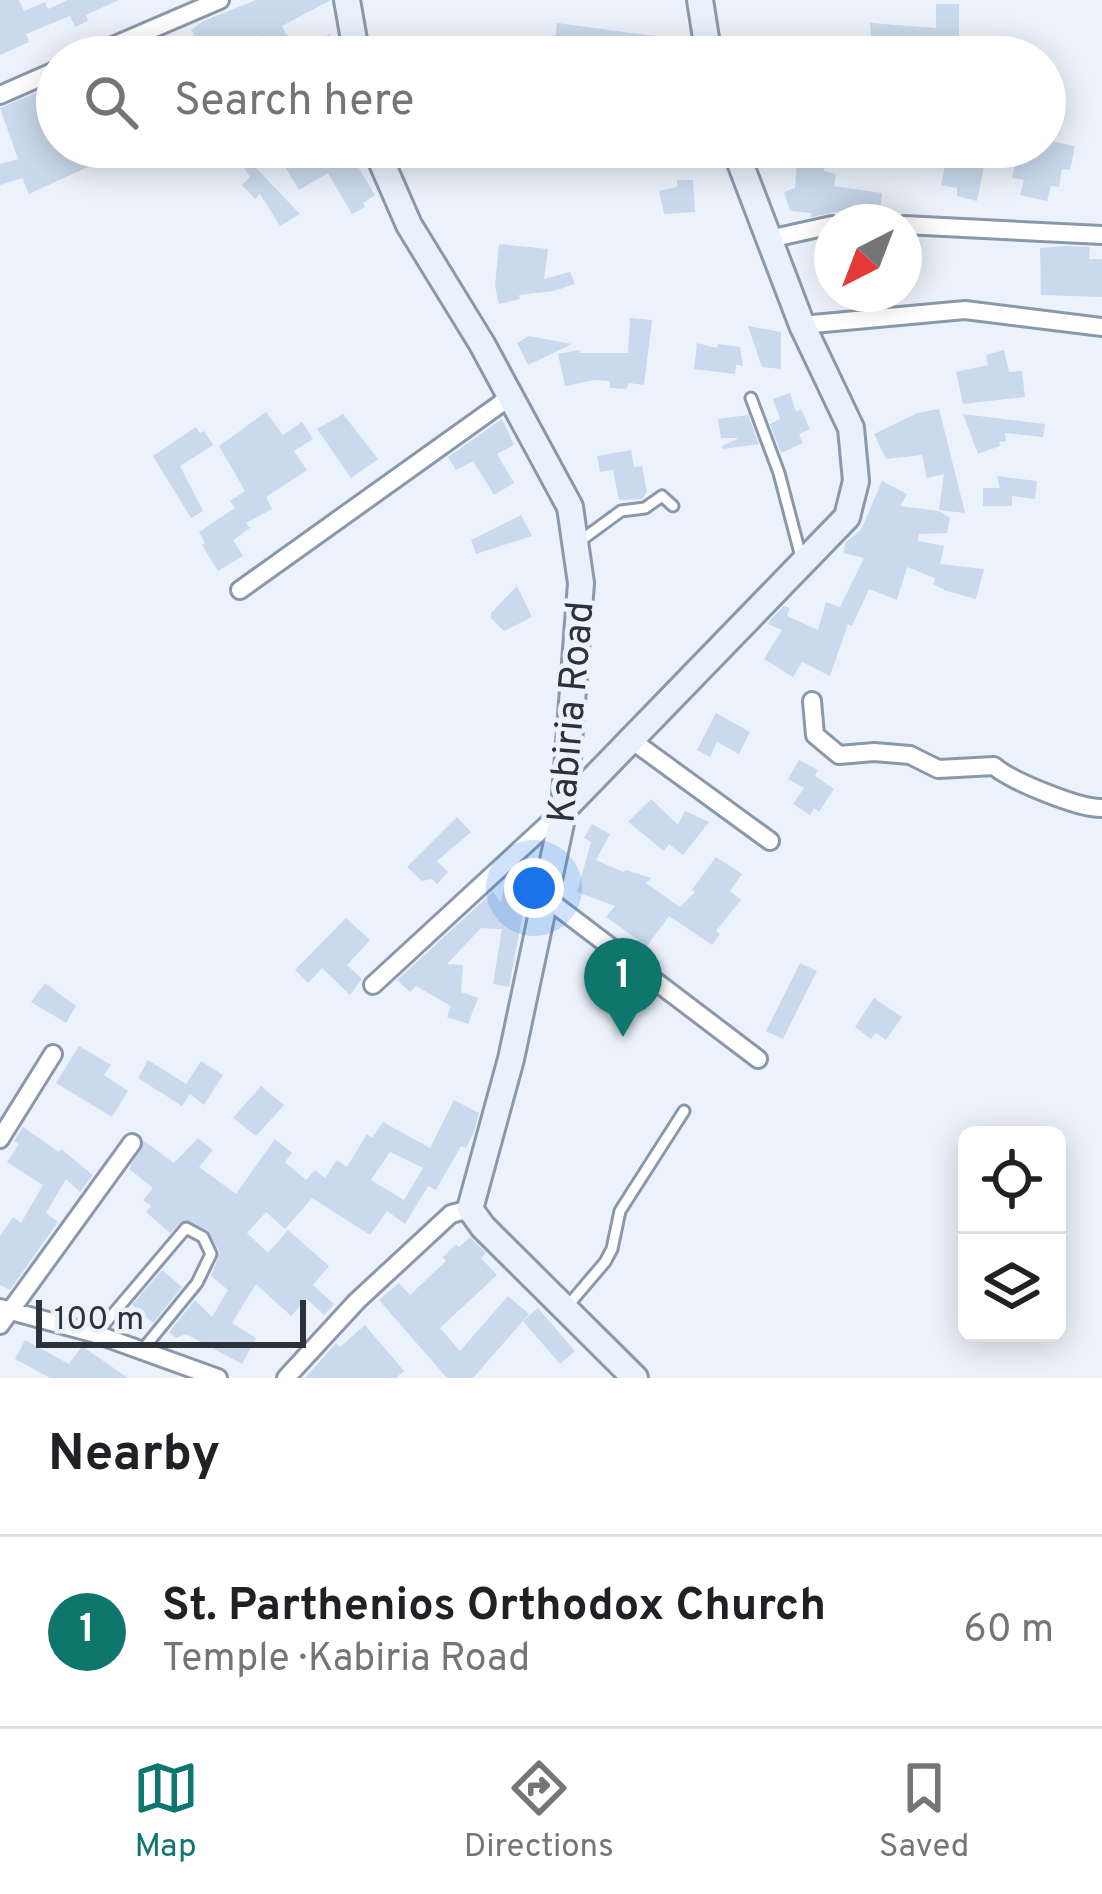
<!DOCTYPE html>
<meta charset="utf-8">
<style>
body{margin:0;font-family:Overpass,sans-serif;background:#f2f2f2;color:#202124}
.controls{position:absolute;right:36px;bottom:36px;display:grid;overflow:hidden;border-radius:18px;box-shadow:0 6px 30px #0003}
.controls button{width:108px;height:108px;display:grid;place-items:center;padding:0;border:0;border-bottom:3px solid #e0e0e0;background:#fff;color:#202124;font:60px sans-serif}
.compass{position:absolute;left:814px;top:204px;width:108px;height:108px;border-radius:50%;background:#fff;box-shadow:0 6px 30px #0003;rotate:222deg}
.scale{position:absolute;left:36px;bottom:30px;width:270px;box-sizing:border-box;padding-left:12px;border:6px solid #2c323a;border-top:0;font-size:33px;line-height:42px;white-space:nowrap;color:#2c323a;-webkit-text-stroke:9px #ecf2fb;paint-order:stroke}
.you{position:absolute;left:534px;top:888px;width:42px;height:42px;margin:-30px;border:9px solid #fff;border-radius:50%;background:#1a73e8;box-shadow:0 0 0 18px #1a73e833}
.badge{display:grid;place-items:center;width:78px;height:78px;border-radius:50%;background:#0f766e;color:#fff;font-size:39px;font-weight:700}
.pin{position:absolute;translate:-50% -99px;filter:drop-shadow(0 3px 6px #0008)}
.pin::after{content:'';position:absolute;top:63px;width:42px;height:36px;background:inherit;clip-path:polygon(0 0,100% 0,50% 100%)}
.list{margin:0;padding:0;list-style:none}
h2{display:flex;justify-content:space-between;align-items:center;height:156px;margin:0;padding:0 48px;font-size:51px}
h2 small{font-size:39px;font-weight:400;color:#757577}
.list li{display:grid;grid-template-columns:78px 1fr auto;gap:36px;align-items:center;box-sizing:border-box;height:192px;padding:0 48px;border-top:3px solid #e0e0e0}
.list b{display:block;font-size:45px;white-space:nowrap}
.list p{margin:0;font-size:39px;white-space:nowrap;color:#757577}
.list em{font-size:39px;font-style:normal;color:#757577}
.icon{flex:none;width:66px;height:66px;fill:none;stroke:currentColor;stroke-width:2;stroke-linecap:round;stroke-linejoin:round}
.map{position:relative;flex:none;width:1102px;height:1378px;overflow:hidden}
.search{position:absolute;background:#fff;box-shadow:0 6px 30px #0003;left:36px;right:36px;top:36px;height:132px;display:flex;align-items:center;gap:30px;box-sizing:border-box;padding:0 42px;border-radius:66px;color:#757577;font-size:45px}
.sheet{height:348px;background:#fff}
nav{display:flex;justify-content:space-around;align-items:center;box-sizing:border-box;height:168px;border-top:3px solid #e0e0e0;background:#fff;font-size:33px;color:#757577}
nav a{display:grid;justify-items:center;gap:6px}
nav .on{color:#0f766e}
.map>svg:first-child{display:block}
.building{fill:#cad9ed;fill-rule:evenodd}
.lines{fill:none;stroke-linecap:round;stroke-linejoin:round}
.lane-casing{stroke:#8a98ab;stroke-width:15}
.street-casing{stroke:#8a98ab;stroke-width:22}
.secondary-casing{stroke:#8a98ab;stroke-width:30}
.lane{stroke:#fff;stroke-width:9}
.street{stroke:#fff;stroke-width:16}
.secondary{stroke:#e8f1fc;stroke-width:24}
.labels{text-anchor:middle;stroke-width:10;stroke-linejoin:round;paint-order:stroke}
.street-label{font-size:39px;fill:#2c323a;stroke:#ecf2fb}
</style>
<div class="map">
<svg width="1102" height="1378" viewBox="0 0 1102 1378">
<rect width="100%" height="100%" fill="#ecf2fb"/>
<!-- building -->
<path class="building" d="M 0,0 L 19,0 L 24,11 L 45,2 L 48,9 L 68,0 L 119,0 L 86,15 L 88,21 L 75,27 L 70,16 L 26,34 L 29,42 L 0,55 Z
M 256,0 L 331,0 L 282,26 L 294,52 L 330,34 L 335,47 L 317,57 L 270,57 L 258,35 L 209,55 L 191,30 L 203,21 Z
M 936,4 L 959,4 L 959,56 L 894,50 L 895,42 L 872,44 L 870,23 L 936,28 Z
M 557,23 L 661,37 L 659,57 L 553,56 Z
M 57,84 L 57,147 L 100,147 L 105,159 L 29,194 L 22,178 L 0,185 L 0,164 L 18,159 L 0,108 Z
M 1045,140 L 1075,146 L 1070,170 L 1062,169 L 1059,187 L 1051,186 L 1047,201 L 1020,195 L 1024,180 L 1012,178 L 1019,147 L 1045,147 Z
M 273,147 L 334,147 L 341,159 L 350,154 L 375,195 L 363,203 L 365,207 L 352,214 L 328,173 L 299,190 Z
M 798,147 L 826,147 L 824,171 L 836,174 L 834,186 L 882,193 L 879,220 L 863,218 L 851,209 L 811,217 L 811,213 L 790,211 L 784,192 L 795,188 Z
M 949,147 L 965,147 L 964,152 L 986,157 L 977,201 L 957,196 L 957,188 L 941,185 Z
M 244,156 L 258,170 L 300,214 L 280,226 L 260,194 L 255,199 L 242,185 L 250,177 L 239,160 Z
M 677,180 L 693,180 L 695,212 L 664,214 L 659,191 L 677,187 Z
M 499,244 L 548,249 L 544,279 L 570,272 L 575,284 L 554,291 L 519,295 L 520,299 L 499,304 L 495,286 Z
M 1065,246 L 1090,247 L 1089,259 L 1102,259 L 1102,297 L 1041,295 L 1040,248 Z
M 630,318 L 652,320 L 644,385 L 629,383 L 626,389 L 610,388 L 610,381 L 595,380 L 565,386 L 558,354 L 579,350 L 580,353 L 628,353 Z
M 748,326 L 781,332 L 781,369 L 762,367 Z
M 529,336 L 572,344 L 528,365 L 517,343 Z
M 697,343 L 717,348 L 718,344 L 740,347 L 743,366 L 736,365 L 735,374 L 694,369 Z
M 1004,350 L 1009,372 L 1022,371 L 1025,397 L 963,404 L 956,372 L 988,365 L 986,355 Z
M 790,393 L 796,412 L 801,409 L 810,429 L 799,434 L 803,443 L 781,453 L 770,424 L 780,419 L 773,399 Z
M 939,409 L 965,513 L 939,510 L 944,474 L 927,478 L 922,455 L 886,459 L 874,434 L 917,413 Z
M 266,412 L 283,435 L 302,422 L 313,439 L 294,451 L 307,470 L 266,497 L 272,509 L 246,523 L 250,528 L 233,540 L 243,556 L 218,571 L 202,545 L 205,543 L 199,532 L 235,508 L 230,501 L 245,491 L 219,446 Z
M 343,414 L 378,459 L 351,478 L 317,429 Z
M 963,414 L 1045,424 L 1043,437 L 1005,433 L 1006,441 L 999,442 L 1000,446 L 978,454 Z
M 748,415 L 759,444 L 723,449 L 722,446 L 739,438 L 721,438 L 718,419 Z
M 502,419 L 514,445 L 497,454 L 514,483 L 494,495 L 473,461 L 456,470 L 448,457 Z
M 196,427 L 200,433 L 204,431 L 213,445 L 180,466 L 203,511 L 191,518 L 153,456 Z
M 631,450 L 634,467 L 642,466 L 647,492 L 642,499 L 619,500 L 613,470 L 600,472 L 597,456 Z
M 997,476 L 1037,481 L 1035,499 L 1012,496 L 1012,506 L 983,506 L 983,488 L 1000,488 Z
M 882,481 L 907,494 L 900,506 L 939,511 L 950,518 L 947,533 L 919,534 L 918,541 L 944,546 L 940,564 L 984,569 L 976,599 L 947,591 L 933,584 L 935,578 L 907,567 L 897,600 L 869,589 L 852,626 L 848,624 L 830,676 L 802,662 L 793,677 L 764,659 L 782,630 L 768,624 L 770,620 L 784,606 L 790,608 L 787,616 L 818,630 L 826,602 L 840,607 L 864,558 L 843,553 L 846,542 L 861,530 Z
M 521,515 L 532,536 L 476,554 L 471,540 Z
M 517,586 L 532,617 L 504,631 L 491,618 L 491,613 Z
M 716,713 L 750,732 L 739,754 L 717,742 L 710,757 L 697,750 Z
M 799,760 L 818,770 L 815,776 L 834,789 L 819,812 L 814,808 L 810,815 L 793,804 L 804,788 L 788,779 Z
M 651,799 L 678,825 L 685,811 L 709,822 L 683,855 L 669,844 L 664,851 L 628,822 Z
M 457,817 L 471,832 L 437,861 L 448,872 L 437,884 L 432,879 L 422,881 L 407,867 Z
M 592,824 L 610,834 L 596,860 L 623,872 L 626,870 L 651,878 L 646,883 L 680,907 L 695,892 L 692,890 L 716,857 L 742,874 L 730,891 L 741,900 L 716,931 L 720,934 L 712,945 L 669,916 L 647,946 L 606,917 L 615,906 L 577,892 L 591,842 L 584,838 Z
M 526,861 L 532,863 L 509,987 L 493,984 L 502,929 L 481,928 L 447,964 L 463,965 L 461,992 L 478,998 L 468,1024 L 447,1017 L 451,1006 L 416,986 L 410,992 L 397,980 L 493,892 L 501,902 L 505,881 Z
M 346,918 L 370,940 L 347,965 L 362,979 L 350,995 L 322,968 L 308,983 L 295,970 Z
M 800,963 L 817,971 L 783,1039 L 766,1031 Z
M 45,983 L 76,1006 L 66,1023 L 31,1002 Z
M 874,998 L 902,1017 L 886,1040 L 876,1033 L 871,1039 L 855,1027 Z
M 79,1046 L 111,1065 L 104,1075 L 128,1091 L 112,1117 L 56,1083 Z
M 148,1060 L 186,1084 L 201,1061 L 223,1075 L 204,1105 L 190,1094 L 182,1106 L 138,1078 Z
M 261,1086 L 284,1105 L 256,1136 L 233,1118 Z
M 454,1100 L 479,1113 L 474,1132 L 466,1148 L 461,1146 L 436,1190 L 428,1186 L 405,1224 L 387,1211 L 370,1235 L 312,1198 L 285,1229 L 266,1212 L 247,1233 L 268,1253 L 288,1230 L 329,1266 L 313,1285 L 334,1304 L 324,1315 L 307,1299 L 291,1316 L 256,1284 L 232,1323 L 256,1338 L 242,1364 L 186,1334 L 176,1338 L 169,1332 L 195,1300 L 212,1317 L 228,1290 L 211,1276 L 220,1253 L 208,1230 L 185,1219 L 170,1233 L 146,1212 L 151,1206 L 143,1200 L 153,1188 L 129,1169 L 144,1141 L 174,1163 L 198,1138 L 213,1150 L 199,1167 L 236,1194 L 275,1139 L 292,1153 L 285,1162 L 306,1180 L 315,1170 L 325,1178 L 337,1160 L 347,1167 L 367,1134 L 372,1138 L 383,1122 L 430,1148 ZM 390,1152 L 423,1168 L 404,1200 L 371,1180 Z
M 23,1127 L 59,1152 L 61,1149 L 93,1175 L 80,1192 L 66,1179 L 46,1213 L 58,1222 L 10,1290 L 0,1285 L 0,1236 L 13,1217 L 21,1223 L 43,1185 L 7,1162 L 19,1144 L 14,1141 Z
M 470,1237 L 486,1253 L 481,1258 L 497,1275 L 440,1328 L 460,1351 L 508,1296 L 529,1314 L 473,1378 L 447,1378 L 379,1300 L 399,1283 L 410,1295 L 446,1261 L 443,1257 L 456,1244 L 459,1247 Z
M 162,1270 L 182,1287 L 153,1323 L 132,1305 Z
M 538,1308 L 575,1351 L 560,1364 L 523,1321 Z
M 365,1325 L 404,1371 L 396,1378 L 305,1378 L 336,1343 L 340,1347 Z
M 25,1340 L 69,1364 L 82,1346 L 128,1378 L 50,1378 L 15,1359 Z"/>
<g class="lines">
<!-- lane casing -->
<g class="lane-casing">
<path id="lane" d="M 751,398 L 779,473 L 801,557
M 580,541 L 621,511 L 645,508 L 662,496 L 673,506
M 565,1309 L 605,1262 L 612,1249 L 620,1211 L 684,1111
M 96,1334 L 186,1228 L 203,1237 L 211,1254 L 197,1283 L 143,1349"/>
</g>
<!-- street casing -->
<g class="street-casing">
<path id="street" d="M 87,57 L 220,0
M 0,95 L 57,70
M 846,222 L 851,222
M 904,225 L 1102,235
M 769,239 L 832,225
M 802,325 L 965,310 L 1102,327
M 240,590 L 510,397
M 812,701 L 815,735 L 839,755 L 874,752 L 910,755 L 938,769 L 994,766 C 1011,781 1080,809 1102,808
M 630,739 L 770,841
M 546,898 L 758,1059
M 373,985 L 562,811
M 0,1139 L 53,1054
M 0,1308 L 96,1334 L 218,1378
M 0,1325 L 132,1143
M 286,1378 L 357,1301 L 451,1214 L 470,1209"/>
</g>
<!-- secondary casing -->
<g class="secondary-casing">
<path id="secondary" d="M 347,0 L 357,57
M 700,0 L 709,57
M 375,147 L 409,225 L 482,344 L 570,507 L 581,583 L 564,809 L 511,1059 L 470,1209 L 483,1227 L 635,1378
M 564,809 L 847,517 L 856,481 L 851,428 L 802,325 L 734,147"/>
</g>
<!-- lane -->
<use href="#lane" class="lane"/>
<!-- street -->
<use href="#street" class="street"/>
<!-- secondary -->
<use href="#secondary" class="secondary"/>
</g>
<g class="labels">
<!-- street labels -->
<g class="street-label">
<text transform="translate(569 712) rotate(-85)" y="14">Kabiria Road</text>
</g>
</g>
</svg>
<div class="controls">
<button><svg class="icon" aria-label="locate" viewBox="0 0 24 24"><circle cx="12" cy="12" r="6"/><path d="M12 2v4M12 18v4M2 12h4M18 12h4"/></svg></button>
<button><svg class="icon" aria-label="layers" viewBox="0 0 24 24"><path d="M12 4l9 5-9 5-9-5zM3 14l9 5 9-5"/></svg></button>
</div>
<svg class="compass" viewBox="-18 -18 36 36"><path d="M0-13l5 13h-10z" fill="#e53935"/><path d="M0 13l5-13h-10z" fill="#757577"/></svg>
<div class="scale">100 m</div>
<div class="you"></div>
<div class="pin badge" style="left:623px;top:1037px">1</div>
<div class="search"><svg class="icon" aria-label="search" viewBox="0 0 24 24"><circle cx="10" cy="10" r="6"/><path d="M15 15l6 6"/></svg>Search here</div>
</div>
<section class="sheet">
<h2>Nearby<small></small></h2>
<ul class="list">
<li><span class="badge">1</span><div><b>St. Parthenios Orthodox Church</b><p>Temple · Kabiria Road</p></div><em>60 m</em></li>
</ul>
</section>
<nav>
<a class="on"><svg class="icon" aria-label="map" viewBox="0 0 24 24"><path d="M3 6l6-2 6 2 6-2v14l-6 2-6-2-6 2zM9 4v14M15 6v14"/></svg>Map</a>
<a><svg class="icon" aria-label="directions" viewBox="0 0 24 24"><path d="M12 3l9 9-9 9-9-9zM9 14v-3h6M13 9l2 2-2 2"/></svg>Directions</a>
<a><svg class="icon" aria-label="saved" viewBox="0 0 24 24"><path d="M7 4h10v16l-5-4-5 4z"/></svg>Saved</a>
</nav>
